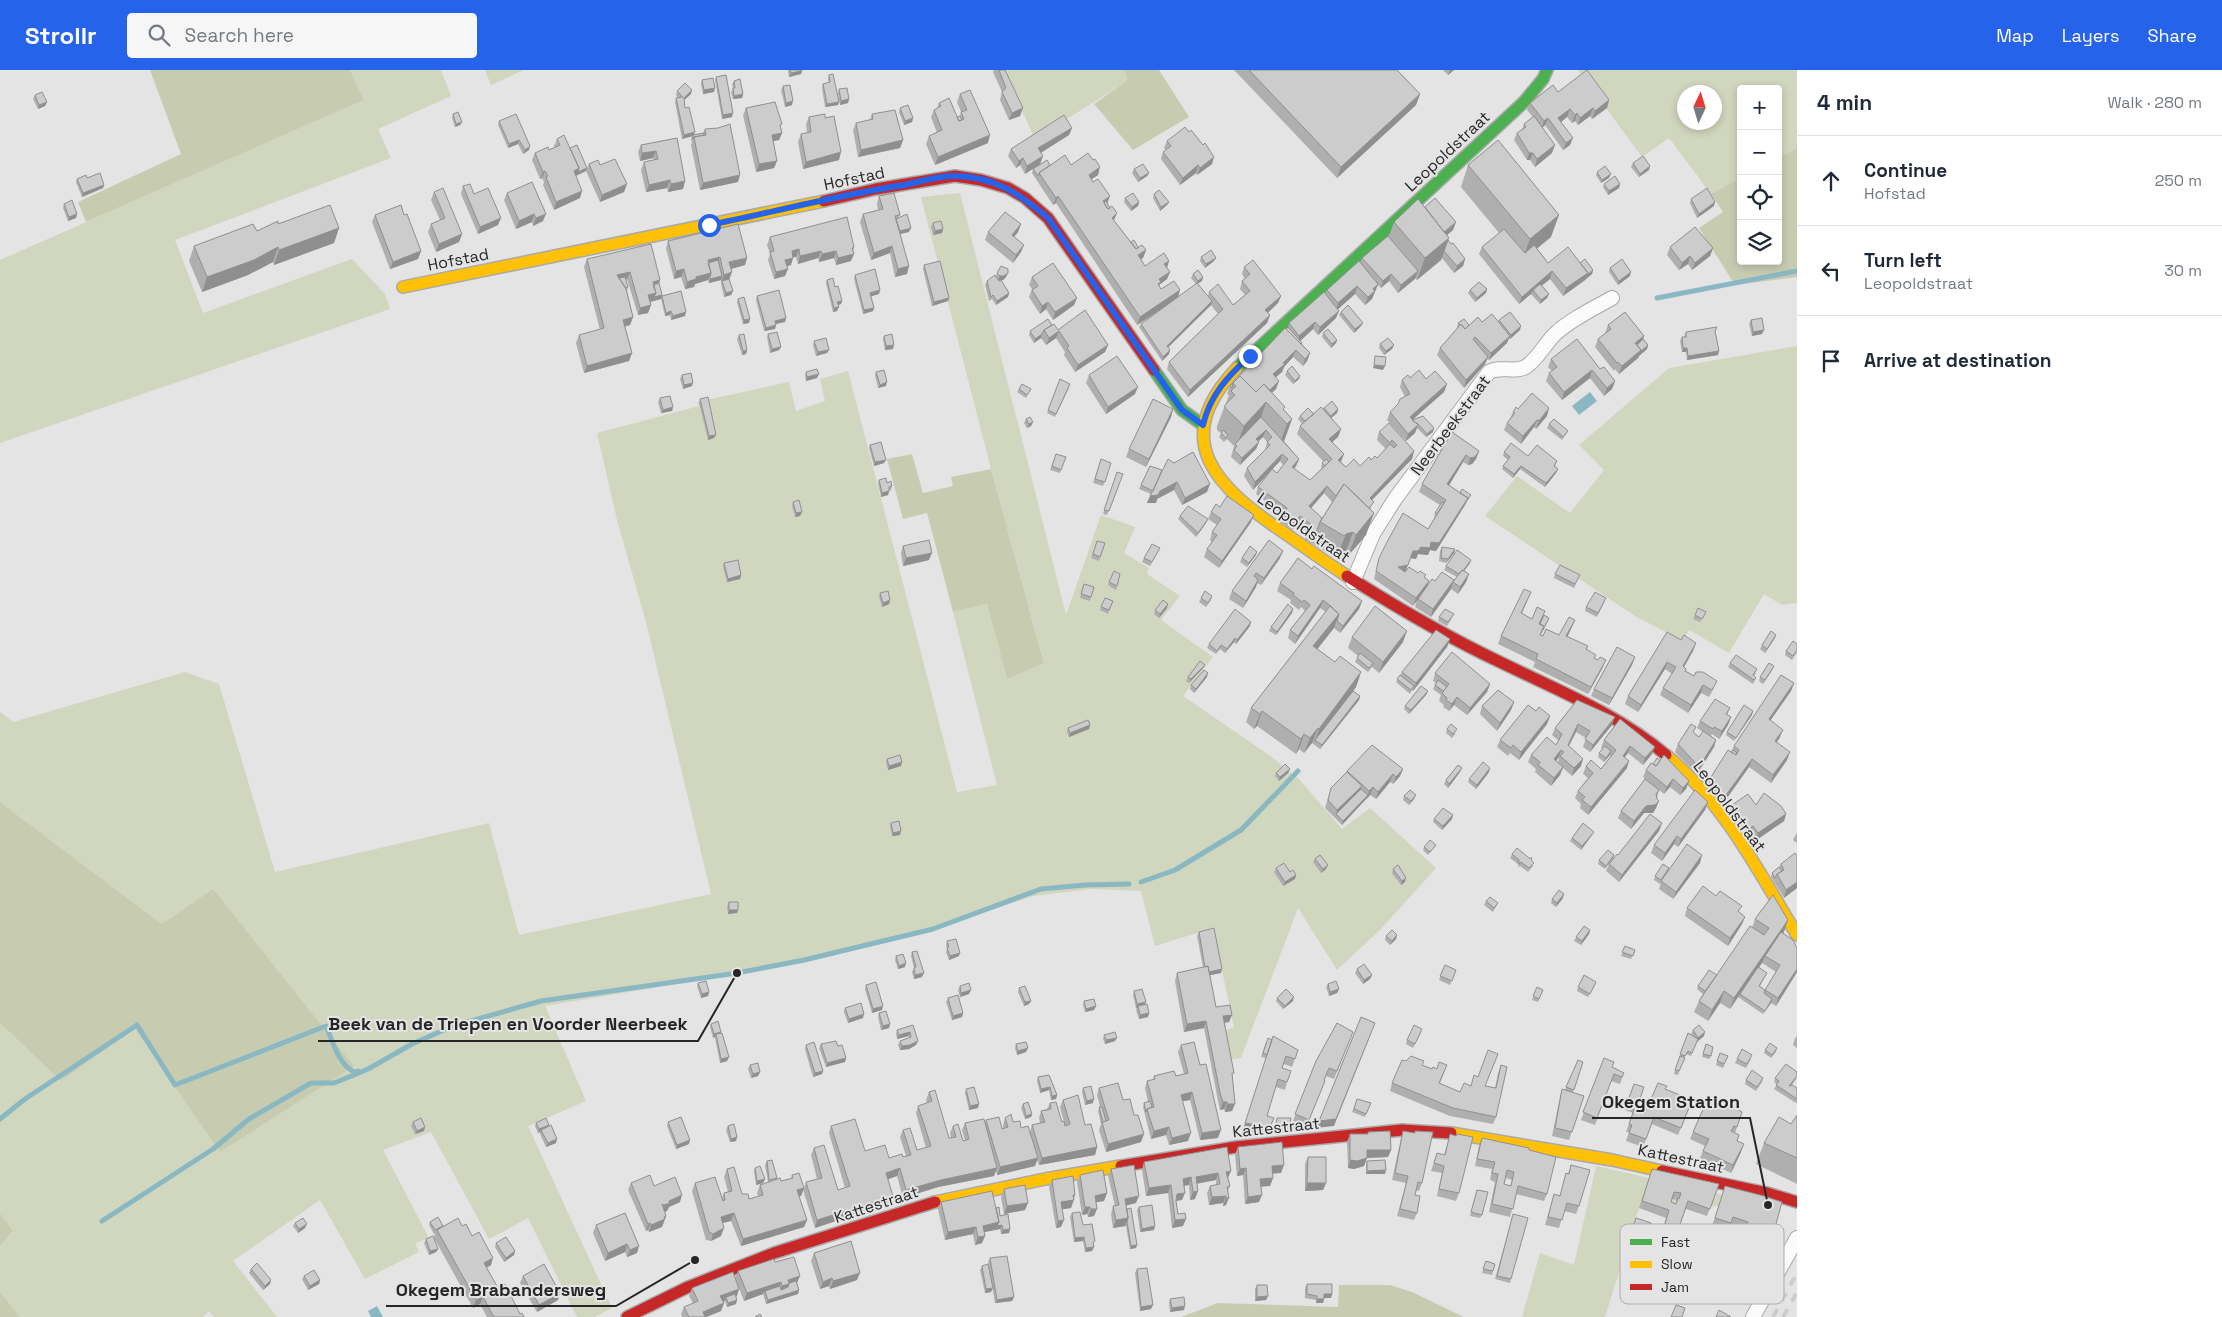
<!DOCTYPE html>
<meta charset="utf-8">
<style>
body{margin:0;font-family:"Space Grotesk",sans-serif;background:#f6f6f7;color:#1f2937}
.controls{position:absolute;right:15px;top:15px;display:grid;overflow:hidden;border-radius:5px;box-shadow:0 2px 8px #0003}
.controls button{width:45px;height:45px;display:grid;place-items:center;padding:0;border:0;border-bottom:1px solid #e0e1e3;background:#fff;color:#1f2937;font:25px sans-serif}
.compass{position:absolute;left:1677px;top:15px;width:45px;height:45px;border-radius:50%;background:#fff;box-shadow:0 2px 8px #0003;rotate:4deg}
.stop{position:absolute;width:15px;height:15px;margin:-11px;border:4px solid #2563eb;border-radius:50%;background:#fff}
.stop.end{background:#2563eb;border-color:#fff;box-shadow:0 1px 5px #0008}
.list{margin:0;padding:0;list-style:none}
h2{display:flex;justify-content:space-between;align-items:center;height:65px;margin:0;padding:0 20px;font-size:21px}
h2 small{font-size:16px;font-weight:400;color:#747a83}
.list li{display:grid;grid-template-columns:32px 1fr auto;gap:15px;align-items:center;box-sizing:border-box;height:90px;padding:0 20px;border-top:1px solid #e0e1e3}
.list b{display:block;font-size:19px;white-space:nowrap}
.list p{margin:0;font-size:16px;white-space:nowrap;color:#747a83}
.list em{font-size:16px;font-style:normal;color:#747a83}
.icon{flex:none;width:28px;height:28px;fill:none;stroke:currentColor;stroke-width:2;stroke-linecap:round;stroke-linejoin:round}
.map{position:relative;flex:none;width:1797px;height:1247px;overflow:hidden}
header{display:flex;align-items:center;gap:30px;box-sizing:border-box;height:70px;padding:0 25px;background:#2563eb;color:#fff}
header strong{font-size:24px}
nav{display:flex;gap:28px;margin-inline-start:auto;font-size:18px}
.search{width:350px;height:45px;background:#f6f6f7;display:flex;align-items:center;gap:12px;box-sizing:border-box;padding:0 18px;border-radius:5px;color:#747a83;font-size:19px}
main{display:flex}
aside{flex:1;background:#fff}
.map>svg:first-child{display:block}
.green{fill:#d1d6be;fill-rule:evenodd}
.forest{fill:#c7ccb1}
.water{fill:#8ab8c2}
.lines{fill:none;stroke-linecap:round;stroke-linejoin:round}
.stream{stroke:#8ab8c2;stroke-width:5}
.street-casing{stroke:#a9a9aa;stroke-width:16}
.fast-casing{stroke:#a9a9aa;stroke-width:14}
.slow-casing{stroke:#a9a9aa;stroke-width:14}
.jam-casing{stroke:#a9a9aa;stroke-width:14}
.street{stroke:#fbfbfb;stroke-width:14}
.fast{stroke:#4caf50;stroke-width:11}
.slow{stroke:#ffc107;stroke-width:11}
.jam{stroke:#c62828;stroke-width:11}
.rail{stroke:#cccccd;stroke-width:4;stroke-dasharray:9 9;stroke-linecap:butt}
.wall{fill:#afafb0;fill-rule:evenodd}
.shaded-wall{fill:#8f8f90}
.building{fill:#cccccd;stroke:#8f8f90;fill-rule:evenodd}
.route{stroke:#2563eb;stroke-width:6}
.labels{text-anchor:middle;stroke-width:4;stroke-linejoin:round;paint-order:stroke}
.street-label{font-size:16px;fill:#262627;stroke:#e4e4e5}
.key{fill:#e4e4e5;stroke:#ababac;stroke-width:1}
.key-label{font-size:14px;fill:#262627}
.leader{fill:none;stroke:#262627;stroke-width:2}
.callout-dot{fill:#262627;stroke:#e4e4e5;stroke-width:2}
.callout-label{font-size:18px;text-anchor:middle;font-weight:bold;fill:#262627;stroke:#e4e4e5;stroke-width:4;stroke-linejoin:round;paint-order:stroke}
</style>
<header>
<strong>Strollr</strong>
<div class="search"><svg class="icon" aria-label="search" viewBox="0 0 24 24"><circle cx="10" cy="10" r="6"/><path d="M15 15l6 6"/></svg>Search here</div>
<nav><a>Map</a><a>Layers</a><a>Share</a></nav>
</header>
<main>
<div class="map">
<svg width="1797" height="1247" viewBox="0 0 1797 1247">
<rect width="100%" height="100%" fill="#e4e4e5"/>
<!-- green -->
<path class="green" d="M 350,0 L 441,0 L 451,26 L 378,59 L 391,88 L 175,170 L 203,243 L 352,189 L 385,224 L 390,239 L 0,373 L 0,190 L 364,30 Z
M 485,0 L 524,0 L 491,15 Z
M 1003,0 L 1124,0 L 1129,10 L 1035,69 Z
M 1578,0 L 1797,0 L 1797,78 L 1778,88 L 1778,19 L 1741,19 L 1741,108 L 1711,124 L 1669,68 L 1642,87 ZM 1684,22 L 1714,22 L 1714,52 L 1684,52 Z
M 960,123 L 1066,545 L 1101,445 L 1135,457 L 1124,483 L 1149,498 L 1147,504 L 1180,526 L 1161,550 L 1213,587 L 1183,626 L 1269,685 L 1300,710 L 1342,759 L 1370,738 L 1436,798 L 1381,859 L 1337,900 L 1298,838 L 1241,988 L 1231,989 L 1226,960 L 1234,957 L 1213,858 L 1155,876 L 1141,821 L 1092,819 L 1033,826 L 921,864 L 803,893 L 545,936 L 586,1031 L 528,1056 L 612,1238 L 595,1247 L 577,1247 L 528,1148 L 489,1169 L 431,1062 L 383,1080 L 429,1168 L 415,1173 L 419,1182 L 365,1209 L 320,1130 L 233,1191 L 277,1247 L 214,1247 L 209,1241 L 203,1247 L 20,1247 L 0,1222 L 0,1176 L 13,1161 L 0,1143 L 0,953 L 61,1011 L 135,959 L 220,1081 L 162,854 L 0,732 L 0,642 L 13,652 L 185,602 L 219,614 L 275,802 L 489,753 L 519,865 L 711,824 L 646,552 L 617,450 L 597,363 L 699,336 L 697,332 L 789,312 L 796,341 L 825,331 L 820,309 L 848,301 L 957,722 L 997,715 L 953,542 L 987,534 L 1007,609 L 1044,592 L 991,399 L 921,127 Z
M 1797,276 L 1797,533 L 1782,535 L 1764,524 L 1729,583 L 1689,560 L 1683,571 L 1635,546 L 1485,446 L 1517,406 L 1570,443 L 1604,400 L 1579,375 L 1669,298 Z
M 1596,1096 L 1768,1135 L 1639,1138 L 1605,1247 L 1522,1247 L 1540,1183 L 1574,1195 Z"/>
<!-- forest -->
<path class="forest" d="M 150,0 L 350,0 L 364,30 L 86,152 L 78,132 L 181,84 Z
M 1124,0 L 1159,0 L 1189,47 L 1133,80 L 1094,34 L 1128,10 Z
M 1797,78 L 1797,207 L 1735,215 L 1699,158 L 1723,142 L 1711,124 L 1741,108 L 1741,191 L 1778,191 L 1778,88 Z
M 912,384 L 923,423 L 953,416 L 951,407 L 991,399 L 1044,593 L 1007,609 L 987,534 L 953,542 L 927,443 L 903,449 L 887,389 Z
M 0,732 L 162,854 L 213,819 L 354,996 L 220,1082 L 135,959 L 61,1011 L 0,953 Z
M 0,1143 L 13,1161 L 0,1176 Z
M 1339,1215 L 1390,1215 L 1412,1222 L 1464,1247 L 1181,1247 L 1218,1233 L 1338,1237 Z
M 0,1222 L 20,1247 L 0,1247 Z"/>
<!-- water -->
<path class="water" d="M 1590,322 L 1597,331 L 1579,345 L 1572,336 Z
M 377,1236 L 383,1247 L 371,1247 L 368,1241 Z"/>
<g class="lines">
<!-- stream -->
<path class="stream" d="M 1657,228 L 1797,201
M 1141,812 L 1175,800 L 1241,760 L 1298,701
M 0,1049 L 25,1029 L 137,955 L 175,1015 L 326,956 C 332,970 339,996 355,1002 L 358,1001
M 102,1151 L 213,1079 L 249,1049 L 311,1013 L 334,1013 L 354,1005 L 368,999 L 412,974 L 453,956 L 541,931 L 737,903 L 804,890 L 933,859 L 1041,819 L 1085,815 L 1129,814"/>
<!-- street casing -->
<g class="street-casing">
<path id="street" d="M 1353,512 L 1373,464 L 1395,429 L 1489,302 C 1501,295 1516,304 1527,296 C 1538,288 1545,274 1555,264 C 1571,249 1593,239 1612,228
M 1753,1247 L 1797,1168"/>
</g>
<!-- fast casing -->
<g class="fast-casing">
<path id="fast" d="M 1237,298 L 1524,32 L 1543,9 L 1547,0
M 1154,300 L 1182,340 L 1203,355"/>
</g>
<!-- slow casing -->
<g class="slow-casing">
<path id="slow" d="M 403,217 L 824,131
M 1237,298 C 1167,371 1218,418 1283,462 C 1305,477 1325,492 1347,506
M 1666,685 C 1723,732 1759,802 1797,865
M 1451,1063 L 1612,1090 L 1662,1101
M 935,1132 L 1045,1109 L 1121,1096"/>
</g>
<!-- jam casing -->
<g class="jam-casing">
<path id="jam" d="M 824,131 L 876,119 L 955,106 L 981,110 L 1008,118 L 1025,128 L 1048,148 L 1154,300
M 1347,506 C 1396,537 1447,567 1500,592 C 1557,620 1618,644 1666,685
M 1121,1096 L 1236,1077 L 1402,1060 L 1451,1063
M 1662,1101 L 1767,1123 L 1797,1132
M 627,1247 L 688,1217 L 774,1183 L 935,1132"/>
</g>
<!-- street -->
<use href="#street" class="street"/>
<!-- fast -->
<use href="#fast" class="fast"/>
<!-- slow -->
<use href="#slow" class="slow"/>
<!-- jam -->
<use href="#jam" class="jam"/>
<!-- rail -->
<path class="rail" d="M 1773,1247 L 1797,1203
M 1783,1247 L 1797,1222"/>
</g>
<!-- wall -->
<path class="wall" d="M 788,0 L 802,0 L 802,1 L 801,4 L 789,7 Z
M 994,0 L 1005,0 L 1020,46 L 1009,50 L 1000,30 L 1002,22 L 993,2 Z
M 1234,0 L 1397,0 L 1420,24 L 1416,35 L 1337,108 Z
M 1443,0 L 1454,0 L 1448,5 Z
M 829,5 L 839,32 L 838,35 L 825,37 L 822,18 L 823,14 L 829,13 L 828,9 Z
M 716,7 L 732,47 L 722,49 L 715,10 Z
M 702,10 L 714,22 L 703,24 L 701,14 Z
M 734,11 L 743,24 L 742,28 L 733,29 L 731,22 L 733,18 L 732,14 Z
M 783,16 L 792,35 L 785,37 L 781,20 Z
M 839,19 L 849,29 L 848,33 L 840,35 L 838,23 Z
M 677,21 L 691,24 L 684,30 L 685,38 L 695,62 L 694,65 L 703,63 L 705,59 L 738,112 L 700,120 L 691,75 L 692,73 L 691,69 L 692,66 L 682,69 L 675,32 L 676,28 L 678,28 L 676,25 Z
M 1558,22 L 1609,30 L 1607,38 L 1592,49 L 1590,46 L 1578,55 L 1575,51 L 1572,53 L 1567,47 L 1561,52 L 1570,75 L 1563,80 L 1545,55 L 1542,58 L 1552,83 L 1535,97 L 1530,90 L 1527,90 L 1514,70 L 1517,63 L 1522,59 L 1524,54 L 1533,47 L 1527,40 L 1530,33 Z
M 960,24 L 988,73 L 935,95 L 926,74 L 929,66 L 937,63 L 931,47 L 934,40 L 937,38 L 939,33 L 957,47 L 960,46 L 961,42 L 957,32 Z
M 35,25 L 47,32 L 45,36 L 38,39 L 33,29 Z
M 746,38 L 781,58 L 782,63 L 779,70 L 773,71 L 777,91 L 774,98 L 756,102 L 743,45 Z
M 900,38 L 913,48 L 912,52 L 904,55 L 899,42 Z
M 453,44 L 462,52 L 460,55 L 455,57 L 452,48 Z
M 516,44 L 529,80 L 523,84 L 518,74 L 508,78 L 498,55 L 499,51 Z
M 872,44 L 903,70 L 900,78 L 858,87 L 853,60 L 856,53 L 870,50 Z
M 809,47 L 839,90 L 803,99 L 798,72 L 801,64 L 807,63 L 806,54 Z
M 1072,58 L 1069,65 L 1041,82 L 1043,86 L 1040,94 L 1025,104 L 1020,95 L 1016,98 L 1008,86 L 1011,79 Z
M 1189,62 L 1203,75 L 1212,94 L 1197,105 L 1196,103 L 1180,115 L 1161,89 L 1163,82 L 1166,80 L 1164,78 L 1167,71 Z
M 677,68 L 685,111 L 683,119 L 668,122 L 667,118 L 646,122 L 641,100 L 644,92 L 654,90 L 653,88 L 640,91 L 638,82 L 641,75 Z
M 557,69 L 570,78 L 586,101 L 576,106 L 580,128 L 554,140 L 543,115 L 544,112 L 542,108 L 540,109 L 532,90 L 535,83 L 549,80 L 555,78 L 554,76 Z
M 1633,93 L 1649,100 L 1639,107 L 1631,97 Z
M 589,94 L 600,95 L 624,122 L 600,132 L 586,101 Z
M 1050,95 L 1071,95 L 1098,105 L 1091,109 L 1107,133 L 1114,151 L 1131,172 L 1138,177 L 1146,180 L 1143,188 L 1141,189 L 1145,196 L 1167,197 L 1170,202 L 1167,209 L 1159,215 L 1159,216 L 1161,219 L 1178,227 L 1196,214 L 1191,208 L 1193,204 L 1203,207 L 1202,211 L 1197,214 L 1208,226 L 1209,222 L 1233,235 L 1245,225 L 1240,219 L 1242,211 L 1245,209 L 1242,204 L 1244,197 L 1281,226 L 1278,233 L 1268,243 L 1270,245 L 1267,253 L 1188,327 L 1167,299 L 1169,292 L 1218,244 L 1211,235 L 1168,278 L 1169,284 L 1162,291 L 1139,257 L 1141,254 L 1162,239 L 1137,255 L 1056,133 L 1053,135 L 1032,103 L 1033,99 Z
M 1468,95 L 1551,167 L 1537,178 L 1548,193 L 1580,193 L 1593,200 L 1592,204 L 1586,209 L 1585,210 L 1563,226 L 1550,209 L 1542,215 L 1549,224 L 1547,228 L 1540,234 L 1531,224 L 1519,234 L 1479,184 L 1482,177 L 1499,163 L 1461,117 Z
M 1134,99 L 1149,103 L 1147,106 L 1138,112 L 1132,103 Z
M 1597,102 L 1609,108 L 1601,113 L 1596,105 Z
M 87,108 L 104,115 L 103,118 L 82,127 L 76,112 L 77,109 Z
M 1604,114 L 1620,114 L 1619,118 L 1608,125 L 1603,117 Z
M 463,116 L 474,124 L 498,155 L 478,164 L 461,124 Z
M 434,122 L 462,164 L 459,172 L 436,182 L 428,162 L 431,154 L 440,150 L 431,130 Z
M 507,123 L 543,151 L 533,156 L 532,152 L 516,159 L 504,130 Z
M 1154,124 L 1169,132 L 1167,135 L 1160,141 L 1153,128 Z
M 879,126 L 900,145 L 898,148 L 909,162 L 900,164 L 907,204 L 895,207 L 890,183 L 871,190 L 860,152 L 863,144 L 878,140 L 877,134 Z
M 1125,128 L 1139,132 L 1138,136 L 1131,141 L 1124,132 Z
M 1691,129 L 1714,136 L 1697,148 L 1690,133 Z
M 64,134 L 77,144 L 76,148 L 68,151 L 63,138 Z
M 1425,137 L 1453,160 L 1447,165 L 1448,170 L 1451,174 L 1465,189 L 1463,196 L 1454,203 L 1442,188 L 1441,190 L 1417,210 L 1415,208 L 1398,223 L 1389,211 L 1381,218 L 1378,215 L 1372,229 L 1365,235 L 1355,224 L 1338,239 L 1336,248 L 1318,265 L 1313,259 L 1300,271 L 1302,274 L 1310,283 L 1307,291 L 1303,296 L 1293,287 L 1284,297 L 1282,302 L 1276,307 L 1276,319 L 1272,323 L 1284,340 L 1292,349 L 1284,371 L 1299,389 L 1296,396 L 1294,399 L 1310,410 L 1322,398 L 1321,397 L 1323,391 L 1297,364 L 1300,356 L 1302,354 L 1298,349 L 1300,346 L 1314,344 L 1323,339 L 1324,338 L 1338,339 L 1337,343 L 1331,348 L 1341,359 L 1338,367 L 1332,372 L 1341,392 L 1346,397 L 1360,396 L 1371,390 L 1377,388 L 1386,379 L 1377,370 L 1379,362 L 1414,381 L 1412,389 L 1372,430 L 1366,465 L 1348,486 L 1345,484 L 1338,485 L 1336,488 L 1305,469 L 1308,462 L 1297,454 L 1292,460 L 1280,451 L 1283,445 L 1256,424 L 1258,417 L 1272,399 L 1253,420 L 1244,406 L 1247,398 L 1265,380 L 1267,372 L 1263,367 L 1259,371 L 1259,372 L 1256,379 L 1240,395 L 1231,387 L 1234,376 L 1227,369 L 1224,372 L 1219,367 L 1221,363 L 1217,360 L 1217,356 L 1229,325 L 1227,324 L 1230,316 L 1288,258 L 1289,253 L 1325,223 L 1327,220 L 1360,193 L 1362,188 L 1389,166 L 1394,152 ZM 1280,391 L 1283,395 L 1277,403 L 1272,399 ZM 1324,423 L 1332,432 L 1322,448 L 1311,438 Z
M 375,145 L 404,145 L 421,181 L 418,189 L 390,199 L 372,152 Z
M 933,153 L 943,159 L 942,163 L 933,165 L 931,157 Z
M 278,154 L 339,158 L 334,173 L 274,195 L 273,192 L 248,205 L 202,222 L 189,191 L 194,176 L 257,161 Z
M 1021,154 L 1018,162 L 1014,167 L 1021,182 L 1013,193 L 985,170 L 988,162 Z
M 770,167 L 854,177 L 851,191 L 836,195 L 834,188 L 819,192 L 818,188 L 798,194 L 796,187 L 793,187 L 791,195 L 787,196 L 785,206 L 774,209 L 768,190 L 770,184 L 767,175 Z
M 668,171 L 747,188 L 745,195 L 731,199 L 729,210 L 733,221 L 731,225 L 724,227 L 721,214 L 721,210 L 709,213 L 708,210 L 695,214 L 694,217 L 685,219 L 681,207 L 674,209 L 666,178 Z
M 1670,177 L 1713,178 L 1710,186 L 1692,200 L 1688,194 L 1679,200 L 1667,185 Z
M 1201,187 L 1214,191 L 1205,198 L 1200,191 Z
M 587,189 L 660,210 L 659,213 L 662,225 L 661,229 L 650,232 L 651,235 L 648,243 L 638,245 L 627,209 L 626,210 L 628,217 L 627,221 L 633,247 L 630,255 L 625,256 L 632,283 L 629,291 L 584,303 L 576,273 L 579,265 L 600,260 L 584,197 Z
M 924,195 L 949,228 L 948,231 L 932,236 L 923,199 Z
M 1610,198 L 1630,206 L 1618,215 L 1609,202 Z
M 997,203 L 1008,203 L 1006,207 L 1003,210 L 1001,210 L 1009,223 L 1008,227 L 996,235 L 992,229 L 989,231 L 985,215 L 987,211 L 996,206 Z
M 855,205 L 880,220 L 879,224 L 871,226 L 874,238 L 873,241 L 863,244 L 854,209 Z
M 1032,207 L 1077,228 L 1074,235 L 1053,250 L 1046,239 L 1040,244 L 1029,227 L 1032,219 L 1029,215 Z
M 827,210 L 835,217 L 842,231 L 841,234 L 838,235 L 837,241 L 833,242 L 826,213 Z
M 1487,219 L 1486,223 L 1475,232 L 1468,223 L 1470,220 Z
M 662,226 L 685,246 L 671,250 L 670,245 L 665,246 L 661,229 Z
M 757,226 L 786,248 L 785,252 L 776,254 L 775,259 L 764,261 L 756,230 Z
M 738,229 L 749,253 L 743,254 L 737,232 Z
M 1341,242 L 1363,253 L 1361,256 L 1354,263 L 1339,245 Z
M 1499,250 L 1520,260 L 1510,269 L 1509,268 L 1507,273 L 1489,290 L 1487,289 L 1485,294 L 1464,318 L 1437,285 L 1440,278 L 1458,258 L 1457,257 L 1458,253 L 1469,255 L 1482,252 L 1498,252 Z
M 1751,250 L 1762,264 L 1752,266 L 1749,254 Z
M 1052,255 L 1058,260 L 1108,275 L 1105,282 L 1075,302 L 1064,285 L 1065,282 L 1056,268 L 1046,275 L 1041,268 L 1034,273 L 1029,265 L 1030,261 Z
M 1608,255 L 1644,266 L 1643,269 L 1648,275 L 1647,279 L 1639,286 L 1638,288 L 1619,304 L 1615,299 L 1614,301 L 1595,277 L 1598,269 L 1606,263 L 1605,263 Z
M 1686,262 L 1718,285 L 1687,290 L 1686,282 L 1682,282 L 1680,271 L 1682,267 L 1684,267 Z
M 1323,263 L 1337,270 L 1336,273 L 1331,278 L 1322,267 Z
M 768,264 L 781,277 L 779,280 L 770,283 L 767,267 Z
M 739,265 L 747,280 L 746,284 L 742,285 L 737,269 Z
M 884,266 L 893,279 L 885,280 L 883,269 Z
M 814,271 L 829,280 L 827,283 L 816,286 L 813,275 Z
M 1380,274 L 1394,275 L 1392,279 L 1384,285 L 1379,278 Z
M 1551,289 L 1600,299 L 1615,311 L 1612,319 L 1604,326 L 1590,308 L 1562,330 L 1546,311 L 1549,303 L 1552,301 L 1548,297 Z
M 1287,301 L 1300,306 L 1299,309 L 1293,314 L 1285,305 Z
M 806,302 L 817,308 L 806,311 L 805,306 Z
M 876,302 L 886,316 L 878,318 L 875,305 Z
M 682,305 L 692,316 L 683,319 L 680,309 Z
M 1089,305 L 1135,324 L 1106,344 L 1086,313 Z
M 1410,308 L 1426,309 L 1447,314 L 1444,322 L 1413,349 L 1433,362 L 1426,367 L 1417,358 L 1415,363 L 1406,371 L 1387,350 L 1390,342 L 1398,335 L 1405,327 L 1400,317 L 1402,310 Z
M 1060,309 L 1069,318 L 1055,347 L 1047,343 Z
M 1019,319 L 1031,319 L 1026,328 L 1017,322 Z
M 660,328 L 673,337 L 672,341 L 661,343 L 658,332 Z
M 700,329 L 714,368 L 708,370 L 699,333 Z
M 1173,339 L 1171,347 L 1146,397 L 1126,387 L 1129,379 Z
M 1518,339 L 1547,346 L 1536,359 L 1534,357 L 1521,374 L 1504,360 L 1507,353 L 1510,349 L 1513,342 Z
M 1026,349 L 1033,352 L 1031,356 L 1027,358 L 1024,353 Z
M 1549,354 L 1568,361 L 1562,370 L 1547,358 Z
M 1452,362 L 1479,381 L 1476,389 L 1472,394 L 1468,395 L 1463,392 L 1449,415 L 1460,423 L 1471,425 L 1465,435 L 1436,481 L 1430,480 L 1428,485 L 1418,484 L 1416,489 L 1410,488 L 1405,502 L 1425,508 L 1429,511 L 1427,516 L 1435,511 L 1454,510 L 1457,507 L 1444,500 L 1446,496 L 1470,493 L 1464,501 L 1469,504 L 1466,512 L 1458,524 L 1451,519 L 1431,547 L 1415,537 L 1417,530 L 1413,536 L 1374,509 L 1379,488 L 1428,459 L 1435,447 L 1434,447 L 1435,443 L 1440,435 L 1419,422 L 1422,414 Z
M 870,375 L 884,393 L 874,396 L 869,378 Z
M 1504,382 L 1557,391 L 1555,396 L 1558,399 L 1556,403 L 1545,417 L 1520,399 L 1513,408 L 1502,399 L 1503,396 L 1508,390 L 1503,386 Z
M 1056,384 L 1066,387 L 1060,403 L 1050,400 Z
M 1101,389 L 1111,393 L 1103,416 L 1093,413 Z
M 1150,396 L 1207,422 L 1182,435 L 1174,420 L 1157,429 L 1156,433 L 1147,433 L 1151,424 L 1139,419 Z
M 1117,402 L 1123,404 L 1107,445 L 1103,444 Z
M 879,410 L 892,416 L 891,420 L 889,421 L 888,425 L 881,427 L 878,413 Z
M 793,432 L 802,442 L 800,446 L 795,447 L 792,436 Z
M 1211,442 L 1251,452 L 1219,498 L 1204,487 L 1207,479 L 1212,472 L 1210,470 L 1212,462 L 1217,455 L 1208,449 Z
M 1180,446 L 1208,449 L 1206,453 L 1196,467 L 1178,449 Z
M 1269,470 L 1280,488 L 1261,515 L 1257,513 L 1256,517 L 1243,538 L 1229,529 L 1232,521 Z
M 1097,471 L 1105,473 L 1099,491 L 1091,488 Z
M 903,476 L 929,490 L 903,496 L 901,483 Z
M 1442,477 L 1455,479 L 1454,483 L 1446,493 L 1439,491 L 1440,481 Z
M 1158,482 L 1150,496 L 1142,492 L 1144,488 Z
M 1256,485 L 1247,497 L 1240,492 L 1242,488 Z
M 724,493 L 741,505 L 740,509 L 727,512 L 723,497 Z
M 1312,499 L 1362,531 L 1359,539 L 1340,563 L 1334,558 L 1317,579 L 1335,592 L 1361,602 L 1356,617 L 1353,621 L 1360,626 L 1359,630 L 1320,679 L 1312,673 L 1304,683 L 1299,679 L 1296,684 L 1257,656 L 1254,659 L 1246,652 L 1251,638 L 1326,542 L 1320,538 L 1295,574 L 1288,568 L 1290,560 L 1305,541 L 1301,537 L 1299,540 L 1290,533 L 1291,530 L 1277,521 L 1280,513 Z
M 1555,504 L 1578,509 L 1574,518 L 1554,508 Z
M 1109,512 L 1117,516 L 1116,520 L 1108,515 Z
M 1084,514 L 1094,517 L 1090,531 L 1080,528 Z
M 1531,522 L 1522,544 L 1532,549 L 1544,545 L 1549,548 L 1541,565 L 1543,566 L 1559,565 L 1575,550 L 1567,567 L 1588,576 L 1587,579 L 1603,597 L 1588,624 L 1533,597 L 1535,592 L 1498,574 L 1501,566 Z
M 880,523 L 890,530 L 889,534 L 882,537 L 879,527 Z
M 1212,526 L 1211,530 L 1206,537 L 1199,532 L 1201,528 Z
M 1105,528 L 1113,531 L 1108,544 L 1100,540 Z
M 1605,531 L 1597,547 L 1585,541 L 1586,537 Z
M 1167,538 L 1159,548 L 1154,544 L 1155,540 Z
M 1293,539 L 1292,543 L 1276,565 L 1269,561 L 1271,557 Z
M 1706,542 L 1700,552 L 1693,549 L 1695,545 Z
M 1439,547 L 1452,548 L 1447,556 L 1438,551 Z
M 1250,556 L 1236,574 L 1234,572 L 1225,583 L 1220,579 L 1216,584 L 1207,578 L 1209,574 Z
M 1352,567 L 1403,572 L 1379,603 L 1372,597 L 1368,602 L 1355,592 L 1358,586 L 1348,578 Z
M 1775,568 L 1765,583 L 1760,579 L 1762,575 Z
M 1450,569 L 1447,577 L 1413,621 L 1412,620 L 1410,624 L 1396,612 L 1402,602 Z
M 1681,570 L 1696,573 L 1693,581 L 1684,597 L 1686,601 L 1714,618 L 1709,627 L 1701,623 L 1688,643 L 1660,625 L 1663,618 L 1672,604 L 1665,599 L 1638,642 L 1625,634 L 1628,626 Z
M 1786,581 L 1797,582 L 1792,590 L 1785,585 Z
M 1635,587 L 1632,595 L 1609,635 L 1591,626 L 1594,619 Z
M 1730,593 L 1756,603 L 1754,606 L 1756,608 L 1753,614 L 1728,597 Z
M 1774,596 L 1772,600 L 1763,614 L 1759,611 L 1760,607 Z
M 1203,598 L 1189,613 L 1186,611 L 1188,607 Z
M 1435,603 L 1490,614 L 1487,622 L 1467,645 L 1454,635 L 1449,641 L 1443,637 L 1444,635 L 1439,631 L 1441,625 L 1433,619 L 1436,613 L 1433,611 Z
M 1207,607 L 1194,623 L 1190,619 L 1191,615 Z
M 1794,613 L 1791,621 L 1770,650 L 1780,667 L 1777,672 L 1787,690 L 1771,713 L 1749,697 L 1722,735 L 1712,723 L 1713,720 L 1708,714 L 1711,707 L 1731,682 L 1734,676 Z
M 1426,625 L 1409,644 L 1404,639 L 1405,636 Z
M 1577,630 L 1612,655 L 1590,682 L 1583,677 L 1586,668 L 1576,662 L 1569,676 L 1581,696 L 1572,706 L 1563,698 L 1560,705 L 1551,716 L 1535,702 L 1536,699 L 1528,692 L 1531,685 L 1556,675 L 1559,671 L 1552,665 L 1555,658 ZM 1559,687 L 1559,688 L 1558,693 L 1556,691 Z
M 1514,632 L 1511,640 L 1497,661 L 1480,644 L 1482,636 Z
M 1730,638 L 1727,645 L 1731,647 L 1728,655 L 1719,669 L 1712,664 L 1711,666 L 1716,670 L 1714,677 L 1697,704 L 1675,682 L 1678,674 L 1694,663 L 1699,667 L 1703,662 L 1697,658 L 1700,651 Z
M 1536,641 L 1550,646 L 1547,654 L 1519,690 L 1510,683 L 1508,686 L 1497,677 L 1500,670 Z
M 1752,645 L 1734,671 L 1726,665 L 1727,662 Z
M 1620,649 L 1652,684 L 1643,695 L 1628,683 L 1625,687 L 1627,698 L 1588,745 L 1580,738 L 1581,734 L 1575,728 L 1578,721 L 1588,708 L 1583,704 L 1586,696 L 1601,699 L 1611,686 L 1610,685 L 1604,692 L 1598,687 L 1599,683 L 1603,679 L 1601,678 L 1604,670 Z
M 1090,655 L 1089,659 L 1069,667 L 1067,662 L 1068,658 Z
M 1447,659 L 1456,663 L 1452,668 L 1446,663 Z
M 887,689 L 902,692 L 901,696 L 888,700 L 886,692 Z
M 1290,699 L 1288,703 L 1279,711 L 1275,706 L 1276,703 Z
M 1403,699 L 1400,706 L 1393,714 L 1390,712 L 1376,729 L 1370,725 L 1342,755 L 1325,738 L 1331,718 L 1347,701 Z
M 1646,700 L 1689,711 L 1686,719 L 1680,725 L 1670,717 L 1664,724 L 1659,720 L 1657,728 L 1656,738 L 1653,743 L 1644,743 L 1631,759 L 1618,748 L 1621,741 L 1645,709 L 1643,707 Z
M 1460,702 L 1448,718 L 1444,714 L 1446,710 Z
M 1489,702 L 1476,719 L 1468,712 L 1469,709 Z
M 1404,726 L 1414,729 L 1409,735 L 1403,730 Z
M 1708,732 L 1705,740 L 1678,777 L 1674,774 L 1662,791 L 1651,783 L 1654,775 Z
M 1732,735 L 1756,735 L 1786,744 L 1784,751 L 1755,771 L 1750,764 L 1746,767 L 1729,743 Z
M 1434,749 L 1452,749 L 1442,760 L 1433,752 Z
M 891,753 L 900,765 L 892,766 L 890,756 Z
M 1662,753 L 1659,761 L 1619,812 L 1606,801 L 1609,794 L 1605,799 L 1598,794 L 1599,790 L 1614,785 L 1613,788 Z
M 1797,763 L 1797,773 L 1793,770 L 1795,766 Z
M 1592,765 L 1581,780 L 1570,771 L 1572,768 Z
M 1436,775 L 1434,778 L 1428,785 L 1423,780 L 1424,777 Z
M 1512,784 L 1531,790 L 1533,796 L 1528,802 L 1520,796 L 1518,797 L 1518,794 L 1510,788 Z
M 1315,789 L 1326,799 L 1321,803 L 1313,792 Z
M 1700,793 L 1673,829 L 1659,819 L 1661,813 L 1660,814 L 1654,810 L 1655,806 L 1669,798 L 1668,802 Z
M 1781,794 L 1797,818 L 1784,828 L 1771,807 L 1772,803 L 1779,797 Z
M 1276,798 L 1290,802 L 1296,805 L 1295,809 L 1283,816 L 1274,802 Z
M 1393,799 L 1405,812 L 1401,815 L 1392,803 Z
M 1563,828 L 1556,837 L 1551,833 L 1552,829 Z
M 1486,831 L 1498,833 L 1493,842 L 1484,835 Z
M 729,832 L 738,840 L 737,843 L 728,844 L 727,836 Z
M 1687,838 L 1739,842 L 1745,847 L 1742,854 L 1728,876 L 1685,846 Z
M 1755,849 L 1784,862 L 1783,863 L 1797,878 L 1797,902 L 1776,936 L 1771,933 L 1763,944 L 1738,927 L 1730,939 L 1720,933 L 1708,951 L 1694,942 L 1699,931 L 1703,924 L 1697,919 L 1698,916 L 1717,905 L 1752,858 ZM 1762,893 L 1776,902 L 1765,920 L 1760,916 L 1767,903 L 1759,897 Z
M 1590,860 L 1589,864 L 1581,875 L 1574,871 L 1576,867 Z
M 1199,862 L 1221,903 L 1210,905 L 1216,937 L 1232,945 L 1229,952 L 1225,953 L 1232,1008 L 1232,1041 L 1225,1042 L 1224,1039 L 1220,1040 L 1218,1031 L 1204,958 L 1184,962 L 1175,911 L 1177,903 L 1203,897 L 1197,866 Z
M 1397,865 L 1396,869 L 1390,875 L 1385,870 L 1386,866 Z
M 947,871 L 959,886 L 949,890 L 946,882 L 947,879 L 946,875 Z
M 1625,876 L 1635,880 L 1631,889 L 1621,886 Z
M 912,882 L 922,907 L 914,909 L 912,902 L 914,898 L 911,886 Z
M 896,886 L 905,897 L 898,899 L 895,890 Z
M 1445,895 L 1456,900 L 1450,915 L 1439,910 Z
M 1357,899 L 1372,905 L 1370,909 L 1363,914 L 1355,903 Z
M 698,913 L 709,922 L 708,926 L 701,928 L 697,916 Z
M 1328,914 L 1339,919 L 1337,923 L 1329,926 L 1326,917 Z
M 866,915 L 882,940 L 872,943 L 865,919 Z
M 1595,915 L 1588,927 L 1577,921 L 1578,917 Z
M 960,916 L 969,924 L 960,927 L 958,920 Z
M 1537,917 L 1543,920 L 1538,932 L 1532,930 Z
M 1019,918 L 1031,931 L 1029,934 L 1024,936 L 1018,922 Z
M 1134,921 L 1146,932 L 1144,935 L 1149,943 L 1148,947 L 1139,949 L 1136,940 L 1137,937 L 1136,938 L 1133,925 Z
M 948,928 L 963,943 L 962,947 L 952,950 L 946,932 Z
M 1277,928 L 1293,931 L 1283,939 L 1276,931 Z
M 1084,931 L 1096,936 L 1094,940 L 1085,942 L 1083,935 Z
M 845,938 L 863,948 L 848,953 L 844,942 Z
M 879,943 L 890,954 L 889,958 L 881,960 L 878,947 Z
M 711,954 L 720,963 L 729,987 L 727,991 L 720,993 L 715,968 L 715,967 L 713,968 L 710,957 Z
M 913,955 L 916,975 L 909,979 L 900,980 L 898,975 L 900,971 L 909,968 L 909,966 L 897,969 L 896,964 L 897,960 Z
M 1693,960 L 1704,966 L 1697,971 L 1691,986 L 1686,984 L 1678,1005 L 1674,1004 L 1679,988 L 1688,963 L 1693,966 L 1691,964 Z
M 1421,963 L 1413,978 L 1406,974 L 1407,970 Z
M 1104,965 L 1115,971 L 1105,974 L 1103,969 Z
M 1797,966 L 1797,978 L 1793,975 L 1795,968 Z
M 1350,969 L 1334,1009 L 1326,1006 L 1322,1018 L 1306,1057 L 1293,1051 L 1316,991 Z
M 1272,970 L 1298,980 L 1292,997 L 1284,994 L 1282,998 L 1287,1012 L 1285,1020 L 1276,1017 L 1267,1046 L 1267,1064 L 1243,1061 L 1266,988 L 1261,987 L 1266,972 Z
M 821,974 L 838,976 L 846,988 L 845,992 L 826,997 L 819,978 Z
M 1016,974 L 1026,982 L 1017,985 L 1015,978 Z
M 1706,974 L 1711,986 L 1709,989 L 1702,987 Z
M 806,975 L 823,1001 L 822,1004 L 813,1007 L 805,979 Z
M 1181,975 L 1218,1068 L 1200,1070 L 1190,1030 L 1182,1031 L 1188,1071 L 1169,1075 L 1166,1065 L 1151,1069 L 1143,1037 L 1144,1033 L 1148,1032 L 1145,1018 L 1147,1011 L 1153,1010 L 1154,1006 L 1176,1006 L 1184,1004 L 1178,982 Z
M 1777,978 L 1776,982 L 1771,988 L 1764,983 L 1765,980 Z
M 1720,983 L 1728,986 L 1723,998 L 1716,995 Z
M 1604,988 L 1612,997 L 1624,1003 L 1620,1014 L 1611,1011 L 1595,1055 L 1581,1050 Z
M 1737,989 L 1751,989 L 1746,998 L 1735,993 Z
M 1578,990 L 1573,1023 L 1584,1026 L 1569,1070 L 1552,1066 L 1560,1027 L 1562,1019 L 1565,1020 Z
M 750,995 L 758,1006 L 751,1008 L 748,999 Z
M 1423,995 L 1432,999 L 1444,1003 L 1440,1013 L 1460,1022 L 1471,1016 L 1485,1016 L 1495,1018 L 1498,1003 L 1501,995 L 1496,1047 L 1493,1054 L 1450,1046 L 1390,1021 L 1392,1013 Z
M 1049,1005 L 1057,1025 L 1056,1029 L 1051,1030 L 1049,1020 L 1040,1023 L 1037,1011 L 1038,1007 Z
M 1763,1008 L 1762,1012 L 1756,1021 L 1745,1014 L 1746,1010 Z
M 1775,1008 L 1797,1008 L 1792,1015 L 1797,1018 L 1797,1032 L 1796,1033 L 1774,1019 L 1777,1014 L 1774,1012 Z
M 1634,1014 L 1635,1040 L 1645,1043 L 1665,1019 L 1692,1030 L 1678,1065 L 1652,1054 L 1643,1077 L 1626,1071 L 1629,1062 L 1626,1062 L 1633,1043 L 1625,1040 Z
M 1083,1018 L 1093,1033 L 1085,1035 L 1082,1022 Z
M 1099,1018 L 1123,1030 L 1141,1072 L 1106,1082 L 1099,1060 L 1101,1054 L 1098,1041 L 1100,1037 L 1097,1025 Z
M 966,1019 L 978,1038 L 969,1040 L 965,1023 Z
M 929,1022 L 949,1068 L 951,1068 L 950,1063 L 953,1056 L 963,1071 L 965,1070 L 962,1060 L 965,1053 L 985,1053 L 986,1050 L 1002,1059 L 1003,1058 L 1003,1056 L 1005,1048 L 1013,1052 L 1021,1058 L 1030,1062 L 1032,1055 L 1040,1053 L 1039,1048 L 1041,1041 L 1047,1039 L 1050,1033 L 1062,1052 L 1065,1056 L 1060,1037 L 1063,1030 L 1085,1055 L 1097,1077 L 1095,1085 L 1039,1095 L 1037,1090 L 1035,1096 L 997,1105 L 996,1101 L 994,1106 L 938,1117 L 903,1128 L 897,1106 L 888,1109 L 890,1133 L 815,1158 L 803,1120 L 801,1126 L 799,1126 L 807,1150 L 804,1157 L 741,1176 L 731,1151 L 722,1153 L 721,1166 L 711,1171 L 706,1170 L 692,1121 L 695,1113 L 722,1128 L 724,1123 L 728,1122 L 724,1107 L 727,1099 L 742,1124 L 749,1129 L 759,1127 L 757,1123 L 760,1115 L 768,1112 L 765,1095 L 767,1091 L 777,1108 L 777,1109 L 781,1111 L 791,1108 L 792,1105 L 804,1118 L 806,1112 L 817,1109 L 811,1085 L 814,1078 L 838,1120 L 845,1118 L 829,1063 L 831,1056 L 865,1081 L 889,1088 L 906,1086 L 900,1067 L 903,1060 L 917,1080 L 926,1078 L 916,1043 L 918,1036 L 927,1033 L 926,1030 Z
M 1357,1029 L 1371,1033 L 1365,1047 L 1352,1042 Z
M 1023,1034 L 1032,1044 L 1031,1047 L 1025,1049 L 1021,1038 Z
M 1724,1037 L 1732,1040 L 1742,1042 L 1735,1063 L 1741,1082 L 1731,1103 L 1700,1088 L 1705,1076 L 1690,1069 L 1693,1062 Z
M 1797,1045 L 1797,1114 L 1756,1094 L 1764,1073 L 1791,1054 Z
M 413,1052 L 425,1057 L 424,1061 L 415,1064 L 411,1056 Z
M 668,1052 L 689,1074 L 676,1079 L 667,1056 Z
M 536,1053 L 556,1073 L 546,1077 L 540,1064 L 540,1062 L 538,1063 L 535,1056 Z
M 728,1056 L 737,1067 L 736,1071 L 730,1072 L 726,1060 Z
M 1403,1061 L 1422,1113 L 1419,1121 L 1416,1120 L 1415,1125 L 1417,1143 L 1414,1150 L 1397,1146 L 1406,1113 L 1392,1110 L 1401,1068 Z
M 1368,1062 L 1391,1080 L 1388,1087 L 1367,1088 L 1364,1096 L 1354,1099 L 1348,1098 L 1347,1072 L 1350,1064 L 1368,1064 Z
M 1450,1064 L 1459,1123 L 1456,1131 L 1437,1126 L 1442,1103 L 1431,1101 L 1437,1083 L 1444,1085 Z
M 1482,1068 L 1529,1080 L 1547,1124 L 1544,1131 L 1516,1124 L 1510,1147 L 1489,1142 L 1495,1112 L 1490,1110 L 1492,1099 L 1475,1096 L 1479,1075 ZM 1506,1108 L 1512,1110 L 1510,1116 L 1504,1114 Z
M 1227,1077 L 1228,1108 L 1230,1116 L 1228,1121 L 1226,1135 L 1223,1136 L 1223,1133 L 1209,1135 L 1207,1123 L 1210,1116 L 1216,1115 L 1216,1110 L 1197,1114 L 1195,1129 L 1190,1130 L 1189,1115 L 1184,1116 L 1182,1130 L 1176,1131 L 1178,1144 L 1183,1156 L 1172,1158 L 1168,1123 L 1146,1126 L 1142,1100 L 1144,1092 Z
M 1238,1077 L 1281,1103 L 1273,1103 L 1273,1108 L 1270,1116 L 1261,1116 L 1259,1132 L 1245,1134 L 1243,1105 L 1237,1106 L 1235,1085 Z
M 1308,1087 L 1326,1113 L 1323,1120 L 1305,1121 L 1305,1094 Z
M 1367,1091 L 1385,1104 L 1366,1104 L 1366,1095 Z
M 1571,1095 L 1579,1136 L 1576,1144 L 1564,1141 L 1559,1158 L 1545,1155 L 1554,1124 L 1560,1126 L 1566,1103 L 1568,1104 Z
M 755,1098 L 765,1109 L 763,1113 L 756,1115 L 754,1101 Z
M 1111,1099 L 1136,1133 L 1126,1136 L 1137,1175 L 1136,1178 L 1130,1179 L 1126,1156 L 1113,1158 L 1111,1144 L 1113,1136 L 1115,1136 L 1108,1106 Z
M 1652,1099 L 1719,1114 L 1707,1146 L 1686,1139 L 1672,1176 L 1663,1173 L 1667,1163 L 1662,1161 L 1666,1148 L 1639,1138 ZM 1672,1129 L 1677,1130 L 1675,1134 L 1671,1132 Z
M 1080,1105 L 1107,1123 L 1104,1131 L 1096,1132 L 1097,1139 L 1094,1146 L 1088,1147 L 1087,1144 L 1082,1145 L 1077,1112 Z
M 1052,1110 L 1074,1129 L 1074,1130 L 1071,1138 L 1062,1139 L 1061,1157 L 1056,1158 L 1049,1117 Z
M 631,1113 L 654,1116 L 680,1132 L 669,1137 L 667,1141 L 665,1142 L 666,1146 L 662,1157 L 649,1162 L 648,1160 L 646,1161 L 628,1120 Z
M 1725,1116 L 1774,1161 L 1771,1163 L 1752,1210 L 1734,1202 L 1738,1192 L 1736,1192 L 1733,1201 L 1720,1197 L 1733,1163 L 1741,1165 L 1745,1159 L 1731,1154 L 1728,1160 L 1712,1156 Z
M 1004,1119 L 1025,1140 L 1004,1144 L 1001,1127 Z
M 1477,1120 L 1482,1145 L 1480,1148 L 1470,1146 Z
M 941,1132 L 996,1138 L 1000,1146 L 1010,1159 L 1009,1163 L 1001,1164 L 1000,1159 L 984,1162 L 982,1173 L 975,1175 L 973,1164 L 945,1170 L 938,1139 Z
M 1139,1137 L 1154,1160 L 1140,1162 L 1137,1140 Z
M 625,1143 L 637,1183 L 627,1187 L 625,1182 L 605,1191 L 593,1163 L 596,1155 Z
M 1072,1143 L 1083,1155 L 1094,1177 L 1092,1181 L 1085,1182 L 1083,1171 L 1074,1172 L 1070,1147 Z
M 1512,1148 L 1511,1209 L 1510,1213 L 1495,1209 Z
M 1636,1148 L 1651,1153 L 1642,1180 L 1626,1174 Z
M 430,1152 L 443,1156 L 462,1156 L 472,1166 L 491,1195 L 486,1198 L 498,1218 L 520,1244 L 524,1247 L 487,1247 L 480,1234 L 473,1238 L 434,1168 L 435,1163 L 434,1164 L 429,1155 Z
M 295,1153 L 305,1158 L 298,1163 L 293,1156 Z
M 1682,1162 L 1690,1165 L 1686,1176 L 1678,1174 Z
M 426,1169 L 438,1179 L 436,1182 L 429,1185 L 424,1173 Z
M 496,1173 L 515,1181 L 514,1185 L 504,1192 L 495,1177 Z
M 1693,1180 L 1719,1188 L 1714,1202 L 1703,1198 L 1702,1201 L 1696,1199 L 1696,1201 L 1688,1198 Z
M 814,1183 L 857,1210 L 830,1219 L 829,1216 L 820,1219 L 811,1191 Z
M 990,1188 L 1014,1227 L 1012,1231 L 995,1233 L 988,1192 Z
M 1646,1190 L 1651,1192 L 1646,1207 L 1641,1205 Z
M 1486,1191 L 1495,1194 L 1492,1205 L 1482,1203 Z
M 775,1192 L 797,1213 L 799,1220 L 798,1224 L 766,1234 L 763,1224 L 744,1231 L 735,1208 L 738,1201 Z
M 982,1196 L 991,1222 L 985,1223 L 980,1200 Z
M 251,1199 L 270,1214 L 263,1220 L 249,1203 Z
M 1137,1199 L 1151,1239 L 1140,1241 L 1135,1203 Z
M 304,1206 L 320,1210 L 319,1214 L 308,1220 L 302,1209 Z
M 523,1206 L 560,1223 L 558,1230 L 537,1242 L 520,1213 Z
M 1307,1214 L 1332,1224 L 1331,1228 L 1324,1228 L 1323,1233 L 1316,1233 L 1316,1230 L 1305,1228 L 1305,1218 Z
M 1257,1215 L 1268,1226 L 1266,1230 L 1255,1231 L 1255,1219 Z
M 692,1218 L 737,1226 L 736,1227 L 736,1234 L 727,1237 L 725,1231 L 723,1232 L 724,1233 L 721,1241 L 706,1247 L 682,1247 L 681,1244 L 684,1237 L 693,1233 L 689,1226 Z
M 1170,1229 L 1184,1240 L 1170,1242 L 1169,1233 Z"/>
<!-- shaded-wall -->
<path class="shaded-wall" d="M 1450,0 L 1454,0 L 1448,5 Z
M 802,1 L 801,4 L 789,7 L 791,3 Z
M 715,18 L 714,22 L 703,24 L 704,20 Z
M 692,20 L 691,24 L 682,32 L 684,28 Z
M 743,24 L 742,28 L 733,29 L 734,26 Z
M 1420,24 L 1416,35 L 1337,108 L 1341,97 Z
M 849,29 L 848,33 L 840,35 L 841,31 Z
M 1609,30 L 1607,38 L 1592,49 L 1595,41 Z
M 793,31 L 792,35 L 785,37 L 786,33 Z
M 47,32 L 45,36 L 38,39 L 39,35 Z
M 839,32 L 838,35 L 825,37 L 827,34 Z
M 1023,38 L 1020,46 L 1009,50 L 1012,43 Z
M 1593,38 L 1590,46 L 1578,55 L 1580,48 Z
M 1570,39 L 1567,47 L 1556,56 L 1558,48 Z
M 733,43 L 732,47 L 722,49 L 723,45 Z
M 1577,43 L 1575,51 L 1572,53 L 1575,45 Z
M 913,48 L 912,52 L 904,55 L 905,51 Z
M 1548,48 L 1545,55 L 1541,59 L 1544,51 Z
M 462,52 L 460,55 L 455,57 L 456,54 Z
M 1072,58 L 1069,65 L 1036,86 L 1038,78 Z
M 695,62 L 693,66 L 682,69 L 684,65 Z
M 782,63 L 779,70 L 769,72 L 772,65 Z
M 990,65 L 988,73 L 935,95 L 938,87 Z
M 1573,68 L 1570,75 L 1563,80 L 1566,73 Z
M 519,70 L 518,74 L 508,78 L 509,74 Z
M 903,70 L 900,78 L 858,87 L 861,80 Z
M 1555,75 L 1552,83 L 1535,97 L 1537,89 Z
M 530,76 L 529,80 L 523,84 L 525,80 Z
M 656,81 L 653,88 L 640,91 L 642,83 Z
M 841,82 L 839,90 L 803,99 L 806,92 Z
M 1529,83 L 1533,83 L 1530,90 L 1527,90 Z
M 1043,86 L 1040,94 L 1025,104 L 1027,96 Z
M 1214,87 L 1212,94 L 1197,105 L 1200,98 Z
M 1023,88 L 1020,95 L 1016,98 L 1019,91 Z
M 777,91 L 774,98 L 756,102 L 759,94 Z
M 1198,95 L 1196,103 L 1180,115 L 1183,108 Z
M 1650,96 L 1649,100 L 1639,107 L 1640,104 Z
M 1100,97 L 1098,105 L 1086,113 L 1089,105 Z
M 579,98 L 587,98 L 586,101 L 571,108 L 574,101 Z
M 545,101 L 542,108 L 540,109 L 543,102 Z
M 1149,103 L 1147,106 L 1138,112 L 1140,108 Z
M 1611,104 L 1609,108 L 1601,113 L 1602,110 Z
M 740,105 L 738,112 L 700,120 L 703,113 Z
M 670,110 L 667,118 L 646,122 L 649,115 Z
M 685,111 L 683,119 L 668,122 L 671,114 Z
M 627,114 L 624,122 L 600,132 L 602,125 Z
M 1620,114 L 1619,118 L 1608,125 L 1609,121 Z
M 104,115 L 103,118 L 82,127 L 83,123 Z
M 582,121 L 580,128 L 554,140 L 556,132 Z
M 1058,126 L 1056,133 L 1053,135 L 1056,128 Z
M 1110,126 L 1107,134 L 1103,136 L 1103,131 Z
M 1139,132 L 1138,136 L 1131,141 L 1132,137 Z
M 1169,132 L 1167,135 L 1160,141 L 1161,137 Z
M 1715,132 L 1714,136 L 1697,148 L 1699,144 Z
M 1117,143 L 1114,150 L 1112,148 Z
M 77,144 L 76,148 L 68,151 L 69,147 Z
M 534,144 L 532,152 L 516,159 L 519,151 Z
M 546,144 L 543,151 L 533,156 L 536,148 Z
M 1559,145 L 1551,167 L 1522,191 L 1530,169 Z
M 501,148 L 498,155 L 478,164 L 480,157 Z
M 1456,152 L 1453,160 L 1440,171 L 1443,164 Z
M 1021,154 L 1018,162 L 1009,172 L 1012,165 Z
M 339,158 L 334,173 L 274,195 L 279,180 Z
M 911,158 L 909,162 L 896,165 L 897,161 Z
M 943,159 L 942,163 L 933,165 L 935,161 Z
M 462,164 L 459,172 L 436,182 L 439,174 Z
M 1449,168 L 1441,190 L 1417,210 L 1425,188 Z
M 1024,175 L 1021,182 L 1013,193 L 1016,185 Z
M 892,176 L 890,183 L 871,190 L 874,183 Z
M 278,177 L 273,192 L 248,205 L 202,222 L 207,207 Z
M 854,177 L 851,184 L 854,184 L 851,191 L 836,195 L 838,188 Z
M 1713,178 L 1710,186 L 1692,200 L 1695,193 Z
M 799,179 L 796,187 L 789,188 L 792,181 Z
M 1146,180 L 1143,188 L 1135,193 L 1138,185 Z
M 421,181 L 418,189 L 390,199 L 393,192 Z
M 821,181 L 818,188 L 798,194 L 800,186 Z
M 836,181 L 834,188 L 819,192 L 822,184 Z
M 1690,186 L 1688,194 L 1679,200 L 1682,193 Z
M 720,187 L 717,194 L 707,197 L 708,190 Z
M 747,188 L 745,195 L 727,200 L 729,192 Z
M 793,188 L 791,195 L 783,197 L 785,190 Z
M 1216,188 L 1214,191 L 1205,198 L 1206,194 Z
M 1465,189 L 1463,196 L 1454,203 L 1457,196 Z
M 1169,191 L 1167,198 L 1164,194 Z
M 909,196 L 907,204 L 895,207 L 898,199 Z
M 684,199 L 681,207 L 674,209 L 676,201 Z
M 788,199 L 785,206 L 774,209 L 776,202 Z
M 1593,200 L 1592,204 L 1586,209 L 1585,210 L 1563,226 L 1566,218 L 1588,203 Z
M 1418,201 L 1415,209 L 1398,223 L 1401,215 Z
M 1552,201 L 1550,209 L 1534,222 L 1533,220 L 1531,224 L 1519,234 L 1522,227 Z
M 630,202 L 627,209 L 619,211 L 617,205 Z
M 732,202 L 729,210 L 722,211 L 721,212 L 724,205 Z
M 1170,202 L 1167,209 L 1159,215 L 1158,219 L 1155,221 L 1159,209 Z
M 1631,202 L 1630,206 L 1618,215 L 1619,211 Z
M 711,203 L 708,210 L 695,214 L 694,217 L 685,219 L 687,212 L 696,207 Z
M 1008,203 L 1006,207 L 1003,210 L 998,210 L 1000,206 Z
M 1391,204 L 1389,211 L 1381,218 L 1383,211 Z
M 722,206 L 721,210 L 709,213 L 710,209 Z
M 1203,207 L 1202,211 L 1196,215 L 1198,211 Z
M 660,210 L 658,217 L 652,219 L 653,212 Z
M 1378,214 L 1372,229 L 1365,235 L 1368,227 L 1373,219 Z
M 1357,216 L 1355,224 L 1336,241 L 1338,233 Z
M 1487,219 L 1486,223 L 1475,232 L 1477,228 Z
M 880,220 L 879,224 L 869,227 L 870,223 Z
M 1180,220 L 1178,228 L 1137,255 L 1140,247 Z
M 733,221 L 731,225 L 724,227 L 726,223 Z
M 656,223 L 662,225 L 661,229 L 646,233 L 648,225 Z
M 1009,223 L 1008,227 L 996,235 L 997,231 Z
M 1549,224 L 1547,228 L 1540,234 L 1541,230 Z
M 1281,226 L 1278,233 L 1263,247 L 1265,240 Z
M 949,228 L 948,231 L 932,236 L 934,232 Z
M 1077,228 L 1074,235 L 1053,250 L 1055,242 Z
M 842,231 L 841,234 L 836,236 L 837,232 Z
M 1212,231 L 1211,235 L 1165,280 L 1167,276 Z
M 1048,232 L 1046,239 L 1040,244 L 1042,236 Z
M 651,235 L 648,243 L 638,245 L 640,238 Z
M 839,237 L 837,241 L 833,242 L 834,238 Z
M 874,238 L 873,241 L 863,244 L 864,240 Z
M 671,241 L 670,245 L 665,246 L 666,243 Z
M 1339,241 L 1336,248 L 1318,265 L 1320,257 Z
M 686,242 L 685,246 L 671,250 L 673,246 Z
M 1270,245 L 1267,253 L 1188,327 L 1190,320 Z
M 633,247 L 630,255 L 620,258 L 623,250 Z
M 786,248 L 785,252 L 774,254 L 775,251 Z
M 750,249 L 749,253 L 743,254 L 744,250 Z
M 1315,252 L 1313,259 L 1297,274 L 1299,266 Z
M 1363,253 L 1361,256 L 1354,263 L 1355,259 Z
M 776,255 L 775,259 L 764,261 L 766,258 Z
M 1521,256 L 1520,260 L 1510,269 L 1511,265 Z
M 1764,260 L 1762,264 L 1752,266 L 1753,262 Z
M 1059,261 L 1056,268 L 1046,275 L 1049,268 Z
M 1042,264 L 1041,268 L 1034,273 L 1035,269 Z
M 1510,266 L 1507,273 L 1489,290 L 1491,283 Z
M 1644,266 L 1642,273 L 1635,279 L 1635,273 Z
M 1337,270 L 1336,273 L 1331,278 L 1332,274 Z
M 894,275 L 893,279 L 885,280 L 886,276 Z
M 1108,275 L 1105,282 L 1075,302 L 1078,295 Z
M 1394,275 L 1392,279 L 1384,285 L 1386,281 Z
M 1648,275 L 1647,279 L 1639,286 L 1638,288 L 1619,304 L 1622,296 Z
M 781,277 L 779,280 L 770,283 L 772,279 Z
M 1683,278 L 1687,278 L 1686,282 L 1682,282 Z
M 747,280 L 746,284 L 742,285 L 743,281 Z
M 829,280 L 827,283 L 816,286 L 818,282 Z
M 1170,280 L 1169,284 L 1162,291 L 1163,287 Z
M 1296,280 L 1293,287 L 1284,297 L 1282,302 L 1270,312 L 1273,304 Z
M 1719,281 L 1718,285 L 1687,290 L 1688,286 Z
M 632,283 L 629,291 L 584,303 L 587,296 Z
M 1310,283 L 1307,291 L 1303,296 L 1305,289 Z
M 1488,287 L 1485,294 L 1464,318 L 1466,310 Z
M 1374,295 L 1385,296 L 1383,300 L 1373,298 Z
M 1592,300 L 1590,308 L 1562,330 L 1564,322 Z
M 819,304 L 817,308 L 806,311 L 807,307 Z
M 1300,306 L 1299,309 L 1293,314 L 1295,311 Z
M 1279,311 L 1276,319 L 1267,327 L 1270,320 Z
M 1615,311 L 1612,319 L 1604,326 L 1607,318 Z
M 887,312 L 886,316 L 878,318 L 880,315 Z
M 693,313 L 692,316 L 683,319 L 684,315 Z
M 1447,314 L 1444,322 L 1410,352 L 1410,347 Z
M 1138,317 L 1135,324 L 1106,344 L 1108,337 Z
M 1266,332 L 1259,354 L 1237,375 L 1244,356 Z
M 673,337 L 672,341 L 661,343 L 663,340 Z
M 1549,338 L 1547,346 L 1536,359 L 1539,351 Z
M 1173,339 L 1171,347 L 1146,397 L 1149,389 Z
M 1338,339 L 1337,343 L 1329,350 L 1331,346 Z
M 1292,349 L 1284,371 L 1279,376 L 1287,354 Z
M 1537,350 L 1534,357 L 1521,374 L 1523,366 Z
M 1033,352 L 1031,356 L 1027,358 L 1029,354 Z
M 1418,355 L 1415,363 L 1406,371 L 1408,364 Z
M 1434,358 L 1433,362 L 1426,367 L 1427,364 Z
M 1341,359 L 1338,367 L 1327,377 L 1329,369 Z
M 1266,360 L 1263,367 L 1253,376 L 1256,369 Z
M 716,365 L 714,368 L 708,370 L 709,366 Z
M 1259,372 L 1256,379 L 1240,395 L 1242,388 Z
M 1414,381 L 1412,389 L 1367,435 L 1370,428 Z
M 1479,381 L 1476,389 L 1472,394 L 1468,395 L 1470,388 Z
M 1282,384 L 1280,391 L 1253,420 L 1255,412 Z
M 1344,384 L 1341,392 L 1338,390 Z
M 1466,385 L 1463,392 L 1445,422 L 1447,414 Z
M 1299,389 L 1296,396 L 1289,405 L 1292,397 Z
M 886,390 L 884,393 L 874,396 L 875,392 Z
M 1521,396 L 1520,399 L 1513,408 L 1514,404 Z
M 1558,399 L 1556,403 L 1545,417 L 1546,413 Z
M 1177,412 L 1174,420 L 1157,429 L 1160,421 Z
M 1210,414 L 1207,422 L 1182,435 L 1185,428 Z
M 1327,416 L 1324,423 L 1306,444 L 1309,436 Z
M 889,421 L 888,425 L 881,427 L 882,423 Z
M 1158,425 L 1156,433 L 1147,433 L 1150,426 Z
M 1468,428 L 1465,435 L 1436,481 L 1430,480 L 1428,485 L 1418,484 L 1416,489 L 1410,488 L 1413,481 L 1431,472 Z
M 802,442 L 800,446 L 795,447 L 796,443 Z
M 1374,443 L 1366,465 L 1348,486 L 1356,465 Z
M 1254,445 L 1251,452 L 1219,498 L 1222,491 Z
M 1300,446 L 1297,454 L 1292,460 L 1294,453 Z
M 1208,449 L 1206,453 L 1196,467 L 1198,463 Z
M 1353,462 L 1345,484 L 1338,485 L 1336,488 L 1346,464 Z
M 1455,479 L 1454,483 L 1446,493 L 1448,489 Z
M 1283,481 L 1280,488 L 1261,515 L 1264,508 Z
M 1257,482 L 1256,485 L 1247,497 L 1249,493 Z
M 932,483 L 929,490 L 903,496 L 906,488 Z
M 1471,490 L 1470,493 L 1459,508 L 1460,504 Z
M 1408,495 L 1405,503 L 1398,497 Z
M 1469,504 L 1466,512 L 1458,524 L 1460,517 Z
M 741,505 L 740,509 L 727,512 L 728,509 Z
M 1258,510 L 1256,517 L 1243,538 L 1246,531 Z
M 1429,511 L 1426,519 L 1413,536 L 1416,528 Z
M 1453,512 L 1451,519 L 1431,547 L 1433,539 Z
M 890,530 L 889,534 L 882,537 L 883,533 Z
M 1323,530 L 1320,538 L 1295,574 L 1298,566 Z
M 1362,531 L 1359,539 L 1340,563 L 1343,556 Z
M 1168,534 L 1167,538 L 1159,548 L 1160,544 Z
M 1293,539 L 1292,543 L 1276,565 L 1277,562 Z
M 1339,544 L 1334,558 L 1308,591 L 1313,576 Z
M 1575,550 L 1572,557 L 1564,574 L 1566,566 Z
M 1251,552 L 1250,556 L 1236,574 L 1237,570 Z
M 1407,561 L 1403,572 L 1379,603 L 1383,592 Z
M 1776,565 L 1775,568 L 1765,583 L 1767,579 Z
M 1235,568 L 1234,572 L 1225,583 L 1227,579 Z
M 1450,569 L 1447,577 L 1413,621 L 1416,613 Z
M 1696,573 L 1693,581 L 1680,604 L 1683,596 Z
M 1635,587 L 1632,595 L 1609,635 L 1612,628 Z
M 1606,590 L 1603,597 L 1588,624 L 1591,617 Z
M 1667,592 L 1665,599 L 1638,642 L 1641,635 Z
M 1205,595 L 1203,598 L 1189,613 L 1191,609 Z
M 1774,596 L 1772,600 L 1763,614 L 1765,610 Z
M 1361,602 L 1356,617 L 1316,671 L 1315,670 L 1314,674 L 1319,659 Z
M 1208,603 L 1207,607 L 1194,623 L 1196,619 Z
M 1794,613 L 1791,621 L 1766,657 L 1769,649 Z
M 1490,614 L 1487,622 L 1467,645 L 1470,638 Z
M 1703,615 L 1701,623 L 1688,643 L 1691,635 Z
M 1428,621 L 1426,625 L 1409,644 L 1411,640 Z
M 1360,626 L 1359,630 L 1320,679 L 1322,675 Z
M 1457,627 L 1454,635 L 1449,641 L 1452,634 Z
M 1514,632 L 1511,640 L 1497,661 L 1500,653 Z
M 1262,641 L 1257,656 L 1254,659 L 1260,644 Z
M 1753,641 L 1752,645 L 1734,671 L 1736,668 Z
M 1550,646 L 1547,654 L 1519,690 L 1521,682 Z
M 1615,647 L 1612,655 L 1590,682 L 1593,675 Z
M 1731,647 L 1728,655 L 1719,669 L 1722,661 Z
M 1578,654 L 1576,662 L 1565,683 L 1568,675 Z
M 1090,655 L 1089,659 L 1069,667 L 1070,663 Z
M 1318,658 L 1312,673 L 1304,683 L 1310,668 Z
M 1783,660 L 1780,667 L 1772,679 L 1775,671 Z
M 1304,664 L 1299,679 L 1296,684 L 1301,669 Z
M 1716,670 L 1714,677 L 1697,704 L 1699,697 Z
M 1630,676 L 1628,683 L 1620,693 L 1623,686 Z
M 1655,677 L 1652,684 L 1643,695 L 1645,688 Z
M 1561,680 L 1559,687 L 1551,697 L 1554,689 Z
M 1611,681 L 1610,685 L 1604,692 L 1606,688 Z
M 1790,682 L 1787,690 L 1771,713 L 1773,705 Z
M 1583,689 L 1581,696 L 1572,706 L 1574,698 Z
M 1752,689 L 1749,697 L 1722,735 L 1724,728 Z
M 1629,691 L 1627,698 L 1588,745 L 1591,737 Z
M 902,692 L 901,696 L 888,700 L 889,696 Z
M 1563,697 L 1560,705 L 1551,716 L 1554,708 Z
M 1462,698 L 1460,702 L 1448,718 L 1449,714 Z
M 1490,698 L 1489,702 L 1476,719 L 1477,715 Z
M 1290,699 L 1288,703 L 1279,711 L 1280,707 Z
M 1403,699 L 1400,706 L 1393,714 L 1396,707 Z
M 1393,704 L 1390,712 L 1376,729 L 1378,722 Z
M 1673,709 L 1670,717 L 1664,724 L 1667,717 Z
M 1689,711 L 1686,719 L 1680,725 L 1683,718 Z
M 1362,716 L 1359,724 L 1336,744 L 1337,740 Z
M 1373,717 L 1370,725 L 1367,729 L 1369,721 Z
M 1368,725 L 1366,729 L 1342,755 L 1343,751 Z
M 1416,725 L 1414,729 L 1409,735 L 1411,731 Z
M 1659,731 L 1656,738 L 1653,743 L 1644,743 L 1631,759 L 1634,751 L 1646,736 Z
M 1708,732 L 1705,740 L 1678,777 L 1681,769 Z
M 1786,744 L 1784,751 L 1755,771 L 1758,763 Z
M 1453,745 L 1452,749 L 1442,760 L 1443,756 Z
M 1662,753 L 1659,761 L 1619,812 L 1622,805 Z
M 1753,756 L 1750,764 L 1746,767 L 1749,759 Z
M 901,761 L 900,765 L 892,766 L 893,763 Z
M 1594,762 L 1592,765 L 1581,780 L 1582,776 Z
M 1677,766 L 1674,774 L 1662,791 L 1665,783 Z
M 1702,785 L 1700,793 L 1673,829 L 1676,822 Z
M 1328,795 L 1326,799 L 1321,803 L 1323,799 Z
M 1296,805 L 1295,809 L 1283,816 L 1285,812 Z
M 1406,808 L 1405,812 L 1401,815 L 1402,811 Z
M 1797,812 L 1797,818 L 1784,828 L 1786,820 Z
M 1564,824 L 1563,828 L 1556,837 L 1557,833 Z
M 729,840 L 738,840 L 737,843 L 728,844 Z
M 1745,847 L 1742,854 L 1728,876 L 1730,868 Z
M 1788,850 L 1784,862 L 1766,887 L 1765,886 L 1762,893 L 1740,924 L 1730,939 L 1734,928 Z
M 1590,860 L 1589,864 L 1581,875 L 1582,871 Z
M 1397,865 L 1396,869 L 1390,875 L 1392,871 Z
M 960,883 L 959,886 L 949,890 L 950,886 Z
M 906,893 L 905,897 L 898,899 L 899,896 Z
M 1222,899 L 1221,903 L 1206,906 L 1207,902 Z
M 1797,899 L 1797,902 L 1776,936 L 1778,928 Z
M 924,903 L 922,907 L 914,909 L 915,905 Z
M 1372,905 L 1370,909 L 1363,914 L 1364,910 Z
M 1339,919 L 1337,923 L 1329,926 L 1330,922 Z
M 971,920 L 969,924 L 960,927 L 961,923 Z
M 1724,921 L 1720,933 L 1708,951 L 1712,940 Z
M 709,922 L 708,926 L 701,928 L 702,924 Z
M 1294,927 L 1293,931 L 1283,939 L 1285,936 Z
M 1772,929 L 1771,933 L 1763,944 L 1765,941 Z
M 1031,931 L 1029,934 L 1024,936 L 1025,932 Z
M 1146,932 L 1144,936 L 1136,938 L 1137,934 Z
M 883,936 L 882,940 L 872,943 L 873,939 Z
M 1096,936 L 1094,940 L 1085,942 L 1086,939 Z
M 963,943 L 962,947 L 952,950 L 953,946 Z
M 1149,943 L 1148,947 L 1139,949 L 1140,945 Z
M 864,944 L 863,948 L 848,953 L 849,949 Z
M 1232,945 L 1229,952 L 1221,953 L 1223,946 Z
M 1206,951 L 1204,958 L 1184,962 L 1187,954 Z
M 890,954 L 889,958 L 881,960 L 883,956 Z
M 1372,961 L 1334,1056 L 1316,1058 L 1319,1051 Z
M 721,962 L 720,965 L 716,964 L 715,967 L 713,968 L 714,964 Z
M 910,962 L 909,966 L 897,969 L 899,965 Z
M 1705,962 L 1704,966 L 1697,972 L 1698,968 Z
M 1117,968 L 1115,971 L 1105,974 L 1106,970 Z
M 918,971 L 916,975 L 909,979 L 900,980 L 902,976 Z
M 1028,978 L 1026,982 L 1017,985 L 1018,981 Z
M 729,987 L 727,991 L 720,993 L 721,989 Z
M 846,988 L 845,992 L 826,997 L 827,993 Z
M 823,1001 L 822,1004 L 813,1007 L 815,1003 Z
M 760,1002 L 758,1006 L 751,1008 L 753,1004 Z
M 1050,1017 L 1049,1020 L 1040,1023 L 1041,1019 Z
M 1192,1022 L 1190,1030 L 1178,1032 L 1181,1025 Z
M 1057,1025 L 1056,1029 L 1051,1030 L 1052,1026 Z
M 1094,1029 L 1093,1033 L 1085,1035 L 1087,1031 Z
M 1223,1032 L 1227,1032 L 1224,1039 L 1220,1040 Z
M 979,1034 L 978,1038 L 969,1040 L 970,1036 Z
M 1227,1034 L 1235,1034 L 1232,1041 L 1225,1042 Z
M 1032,1044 L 1031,1047 L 1025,1049 L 1026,1046 Z
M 1274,1048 L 1267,1064 L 1243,1061 L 1245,1053 Z
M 549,1055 L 548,1059 L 541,1060 L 540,1062 L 538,1063 L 539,1059 Z
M 425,1057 L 424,1061 L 415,1064 L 417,1061 Z
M 1169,1057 L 1166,1065 L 1151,1069 L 1154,1061 Z
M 1289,1058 L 1288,1062 L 1274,1064 L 1275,1060 Z
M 1221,1060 L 1218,1068 L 1200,1070 L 1202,1063 Z
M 1191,1063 L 1188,1071 L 1169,1075 L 1172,1068 Z
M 1144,1064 L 1141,1072 L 1106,1082 L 1108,1074 Z
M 737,1067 L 736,1071 L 730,1072 L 731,1069 Z
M 557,1069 L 556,1073 L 546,1077 L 548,1073 Z
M 690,1070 L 689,1074 L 676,1079 L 677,1075 Z
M 1744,1074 L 1741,1082 L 1731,1103 L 1733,1095 Z
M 1097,1077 L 1095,1085 L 1039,1095 L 1042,1088 Z
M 1367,1080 L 1391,1080 L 1388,1087 L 1365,1088 Z
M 1038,1088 L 1035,1096 L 997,1105 L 1000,1097 Z
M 1367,1088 L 1364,1096 L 1354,1099 L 1348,1098 L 1350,1090 Z
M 1284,1095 L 1281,1103 L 1269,1104 L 1272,1096 Z
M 900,1098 L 897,1106 L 883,1111 L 886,1103 Z
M 997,1098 L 994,1106 L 938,1117 L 903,1128 L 906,1120 L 941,1110 Z
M 1246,1098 L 1243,1105 L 1237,1106 L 1240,1099 Z
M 1386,1100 L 1385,1104 L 1366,1104 L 1367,1101 Z
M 1231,1101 L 1228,1108 L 1223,1109 L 1226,1102 Z
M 1218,1103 L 1216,1110 L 1193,1114 L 1196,1107 Z
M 1191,1107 L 1189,1115 L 1180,1116 L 1183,1109 Z
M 1273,1108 L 1270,1116 L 1258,1117 L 1260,1109 Z
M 765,1109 L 763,1113 L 756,1115 L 757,1111 Z
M 1307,1113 L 1326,1113 L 1323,1120 L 1305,1121 Z
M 1171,1115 L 1168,1123 L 1146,1126 L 1149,1118 Z
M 804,1118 L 801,1126 L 794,1128 L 797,1120 Z
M 1198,1121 L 1195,1129 L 1190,1130 L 1193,1122 Z
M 1107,1123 L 1104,1131 L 1092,1133 L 1095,1126 Z
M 1185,1123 L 1182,1130 L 1174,1131 L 1177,1124 Z
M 682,1125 L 680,1132 L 669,1137 L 667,1141 L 661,1143 L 664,1135 L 669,1131 Z
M 1073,1125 L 1075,1125 L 1071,1138 L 1058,1140 L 1061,1132 Z
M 1262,1125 L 1259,1132 L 1245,1134 L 1248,1127 Z
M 893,1126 L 890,1133 L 815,1158 L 817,1150 Z
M 1139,1126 L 1136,1133 L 1122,1136 L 1125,1129 Z
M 1226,1126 L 1223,1133 L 1209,1135 L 1212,1127 Z
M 1226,1128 L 1229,1128 L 1226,1135 L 1223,1136 Z
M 1028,1133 L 1025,1140 L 1004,1144 L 1007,1136 Z
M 1085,1137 L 1090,1137 L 1087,1144 L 1082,1145 Z
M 1091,1139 L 1097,1139 L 1094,1146 L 1088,1147 Z
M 734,1143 L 731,1151 L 718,1154 L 721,1147 Z
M 666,1146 L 662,1157 L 649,1162 L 651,1155 Z
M 1128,1148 L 1125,1156 L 1113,1158 L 1116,1150 Z
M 1186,1149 L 1183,1156 L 1172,1158 L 1175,1150 Z
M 807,1150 L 804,1157 L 741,1176 L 743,1169 Z
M 1064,1150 L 1061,1157 L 1056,1158 L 1058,1151 Z
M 999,1152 L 1002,1155 L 1000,1159 L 980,1163 L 983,1156 Z
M 650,1153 L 648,1160 L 646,1161 L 648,1154 Z
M 307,1154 L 305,1158 L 298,1163 L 299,1159 Z
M 1776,1154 L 1774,1161 L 1771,1163 L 1752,1210 L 1774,1155 Z
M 1155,1156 L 1154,1160 L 1140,1162 L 1142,1159 Z
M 976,1157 L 973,1164 L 945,1170 L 948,1162 Z
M 724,1158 L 721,1166 L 711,1171 L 713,1164 Z
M 1010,1159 L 1009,1163 L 1001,1164 L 1003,1160 Z
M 985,1166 L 982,1173 L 975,1175 L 978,1167 Z
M 1084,1167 L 1083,1171 L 1074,1172 L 1075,1168 Z
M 627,1174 L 625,1182 L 605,1191 L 608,1183 Z
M 1137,1175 L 1136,1178 L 1130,1179 L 1131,1176 Z
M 639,1176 L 637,1183 L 627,1187 L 630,1180 Z
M 1094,1177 L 1092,1181 L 1085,1182 L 1086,1178 Z
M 438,1179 L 436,1182 L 429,1185 L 430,1181 Z
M 515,1181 L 514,1185 L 504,1192 L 506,1188 Z
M 493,1188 L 491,1195 L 481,1201 L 484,1193 Z
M 860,1203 L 857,1210 L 830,1219 L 833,1211 Z
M 800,1206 L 797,1213 L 787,1221 L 779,1223 L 782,1216 L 788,1210 Z
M 832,1208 L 829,1216 L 820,1219 L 823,1212 Z
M 271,1210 L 270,1214 L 263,1220 L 265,1216 Z
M 320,1210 L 319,1214 L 308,1220 L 310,1216 Z
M 781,1212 L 778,1220 L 765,1221 L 763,1224 L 744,1231 L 747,1223 Z
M 993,1218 L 991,1222 L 985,1223 L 986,1219 Z
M 739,1219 L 737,1226 L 727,1230 L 726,1227 L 725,1231 L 717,1234 L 720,1226 Z
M 799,1220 L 798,1224 L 766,1234 L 768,1230 Z
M 560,1223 L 558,1230 L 537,1242 L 539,1235 Z
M 1324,1224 L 1332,1224 L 1331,1228 L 1323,1228 Z
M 1268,1226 L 1266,1230 L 1255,1231 L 1257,1227 Z
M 483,1227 L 480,1234 L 473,1238 L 476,1230 Z
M 1014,1227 L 1012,1231 L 995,1233 L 997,1230 Z
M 1317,1229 L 1324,1229 L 1323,1233 L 1316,1233 Z
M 737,1230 L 736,1234 L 727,1237 L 728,1233 Z
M 724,1233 L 721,1241 L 706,1247 L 701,1247 L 703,1242 Z
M 1153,1235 L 1151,1239 L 1140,1241 L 1141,1237 Z
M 1185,1236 L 1184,1240 L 1170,1242 L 1172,1238 Z"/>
<!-- building -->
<path class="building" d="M 790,0 L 802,0 L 802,1 L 791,3 Z
M 999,0 L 1005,0 L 1023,38 L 1012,43 L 1002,22 L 1006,18 Z
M 1249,0 L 1397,0 L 1420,24 L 1341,97 Z
M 1587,0 L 1609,30 L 1595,41 L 1593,38 L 1580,48 L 1577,43 L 1575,45 L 1570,39 L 1558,48 L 1573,68 L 1566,73 L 1548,48 L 1544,51 L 1530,33 L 1553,15 L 1558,22 Z
M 833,4 L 839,32 L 827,34 L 823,14 L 830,12 L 829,5 Z
M 726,5 L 733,43 L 723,45 L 716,7 Z
M 713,8 L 715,18 L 704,20 L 702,10 Z
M 740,9 L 743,24 L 734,26 L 733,18 L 735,18 L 734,11 Z
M 685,13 L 692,20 L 684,28 L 685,38 L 689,37 L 695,62 L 684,65 L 676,28 L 683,27 L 677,21 Z
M 790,15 L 793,31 L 786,33 L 783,16 Z
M 847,18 L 849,29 L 841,31 L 839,19 Z
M 970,20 L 990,65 L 938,87 L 929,66 L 942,60 L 934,40 L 941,36 L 939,33 L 949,28 L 959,51 L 964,49 L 961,42 L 967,40 L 960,24 Z
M 42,22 L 47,32 L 39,35 L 35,25 Z
M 775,32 L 782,54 L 780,55 L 782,63 L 772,65 L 777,91 L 759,94 L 746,38 Z
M 908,35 L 913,48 L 905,51 L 900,38 Z
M 895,40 L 903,70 L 861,80 L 856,53 L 873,49 L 872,44 Z
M 458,42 L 462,52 L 456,54 L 453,44 Z
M 516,44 L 530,76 L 525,80 L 519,70 L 509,74 L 499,51 Z
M 825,44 L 825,48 L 834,46 L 841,82 L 806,92 L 801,64 L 811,62 L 809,47 Z
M 1064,45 L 1072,58 L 1038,78 L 1043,86 L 1027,96 L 1023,88 L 1019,91 L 1011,79 Z
M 960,46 L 962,50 L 959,51 L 957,47 Z
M 1534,46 L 1555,75 L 1537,89 L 1533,83 L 1529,83 L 1517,63 L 1526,57 L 1524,54 Z
M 730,54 L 740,105 L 703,113 L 694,67 L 706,65 L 705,59 L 718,58 Z
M 1185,57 L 1189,62 L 1191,60 L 1203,75 L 1205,73 L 1214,87 L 1200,98 L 1198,95 L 1183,108 L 1163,82 L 1171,76 L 1167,71 Z
M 704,63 L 704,65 L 694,67 L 693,69 L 693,65 Z
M 564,65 L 579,98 L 574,101 L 582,121 L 556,132 L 546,107 L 548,106 L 545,101 L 543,102 L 535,83 L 548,77 L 549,80 L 560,75 L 557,69 Z
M 677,68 L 685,111 L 671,114 L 670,110 L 649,115 L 644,92 L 658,89 L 656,81 L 642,83 L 641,75 Z
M 1498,70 L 1559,145 L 1530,169 L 1468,95 Z
M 577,75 L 587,98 L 578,102 L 579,98 L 570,78 Z
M 1088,83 L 1093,90 L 1095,89 L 1100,97 L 1089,105 L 1093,112 L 1098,109 L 1110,126 L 1103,131 L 1108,139 L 1112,136 L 1117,143 L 1112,148 L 1136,179 L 1142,175 L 1146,180 L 1138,185 L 1145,196 L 1164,183 L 1169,191 L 1164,194 L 1170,202 L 1159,209 L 1161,212 L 1158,214 L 1161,219 L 1174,211 L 1180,220 L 1140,247 L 1058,126 L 1056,128 L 1039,103 L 1065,85 L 1071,95 Z
M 1643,86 L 1650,96 L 1640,104 L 1633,93 Z
M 615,89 L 627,114 L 602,125 L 589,94 L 598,90 L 600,95 Z
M 1047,90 L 1050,95 L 1039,103 L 1038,106 L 1033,99 Z
M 1143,94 L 1149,103 L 1140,108 L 1134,99 Z
M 1605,96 L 1611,104 L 1602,110 L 1597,102 Z
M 100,103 L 104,115 L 83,123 L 77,109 L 86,105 L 87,108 Z
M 1615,106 L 1620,114 L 1609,121 L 1604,114 Z
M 532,112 L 546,144 L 536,148 L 534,144 L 519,151 L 507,123 Z
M 470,114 L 474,124 L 488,118 L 501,148 L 480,157 L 463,116 Z
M 443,118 L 462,164 L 439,174 L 431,154 L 445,148 L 434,122 Z
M 1707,118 L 1715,132 L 1699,144 L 1691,129 Z
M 1159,120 L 1169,132 L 1161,137 L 1154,124 Z
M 894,123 L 900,145 L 895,146 L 909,196 L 898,199 L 892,176 L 874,183 L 863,144 L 883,139 L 879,126 Z
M 1133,123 L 1139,132 L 1132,137 L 1125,128 Z
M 1435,128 L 1456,152 L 1444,162 L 1425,137 Z
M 1418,129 L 1449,168 L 1425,188 L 1394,152 Z
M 72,130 L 77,144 L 69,147 L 64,134 Z
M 1106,131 L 1110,138 L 1108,139 L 1104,133 Z
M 330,135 L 339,158 L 279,180 L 278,177 L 254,190 L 207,207 L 194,176 L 253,154 L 257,161 L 278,151 L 278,154 Z
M 401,135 L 404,145 L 407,144 L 421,181 L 393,192 L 375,145 Z
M 1005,142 L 1021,154 L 1012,165 L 1024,175 L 1016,185 L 988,162 Z
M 907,144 L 911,158 L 900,161 L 896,149 Z
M 847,147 L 854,177 L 852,178 L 854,184 L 838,188 L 836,181 L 822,184 L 821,181 L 800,186 L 799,179 L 792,181 L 793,188 L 785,190 L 788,199 L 776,202 L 770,182 L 774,181 L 770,167 Z
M 941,151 L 943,159 L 935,161 L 933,153 Z
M 738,154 L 747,188 L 729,192 L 732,202 L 724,205 L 720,187 L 708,190 L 711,203 L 696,207 L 696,209 L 687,212 L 684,199 L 676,201 L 668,171 Z
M 1695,157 L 1713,178 L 1695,193 L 1690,186 L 1682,193 L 1670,177 Z
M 1504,159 L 1525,183 L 1534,175 L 1548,193 L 1568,177 L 1588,203 L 1566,218 L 1552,201 L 1522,227 L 1482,177 Z
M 1388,166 L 1418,201 L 1401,215 L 1391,204 L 1383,211 L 1362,188 Z
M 1134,170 L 1138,177 L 1136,179 L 1131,172 Z
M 1448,170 L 1451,174 L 1453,173 L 1465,189 L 1457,196 L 1444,181 Z
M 651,174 L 660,210 L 653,212 L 656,223 L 648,225 L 651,235 L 640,238 L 630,202 L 617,205 L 626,219 L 633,247 L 623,250 L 632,283 L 587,296 L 579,265 L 604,258 L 587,189 Z
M 1211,180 L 1216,188 L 1206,194 L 1201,187 Z
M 1585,189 L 1593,200 L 1587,205 L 1588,203 L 1580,193 Z
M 1622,189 L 1631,202 L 1619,211 L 1610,198 Z
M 718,190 L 722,206 L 710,209 L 710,207 L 711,203 L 708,193 Z
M 1253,190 L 1281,226 L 1265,240 L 1270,245 L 1190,320 L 1169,292 L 1223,239 L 1209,222 L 1218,214 L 1233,235 L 1250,221 L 1242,211 L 1250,204 L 1244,197 Z
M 940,191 L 949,228 L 934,232 L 924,195 Z
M 1359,191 L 1378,214 L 1373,219 L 1375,221 L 1368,227 L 1357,216 L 1338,233 L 1327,220 Z
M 1053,193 L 1077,228 L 1055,242 L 1048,232 L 1042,236 L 1032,220 L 1038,216 L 1032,207 Z
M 1001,196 L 1008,199 L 1008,203 L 1004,206 L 1000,206 L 997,203 Z
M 875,199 L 880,220 L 870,223 L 874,238 L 864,240 L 855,205 Z
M 1198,200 L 1203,207 L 1198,211 L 1193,204 Z
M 995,205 L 999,211 L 1001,210 L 1009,223 L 997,231 L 993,225 L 991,227 L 987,211 Z
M 625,207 L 628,217 L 626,218 L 619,208 Z
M 833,208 L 835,217 L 838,216 L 842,231 L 837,232 L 839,237 L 834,238 L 827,210 Z
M 729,209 L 733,221 L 726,223 L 722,211 Z
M 1479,212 L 1487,219 L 1477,228 L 1470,220 Z
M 659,213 L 662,225 L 654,227 L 656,223 L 653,215 Z
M 1197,213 L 1212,231 L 1167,276 L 1170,280 L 1163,287 L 1141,254 Z
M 1540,214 L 1549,224 L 1541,230 L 1533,220 Z
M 779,220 L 786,248 L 775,251 L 776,255 L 766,258 L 757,226 Z
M 681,221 L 686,242 L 673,246 L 671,241 L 666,243 L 662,226 Z
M 1324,222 L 1339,241 L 1320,257 L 1315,252 L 1299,266 L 1289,253 Z
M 744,227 L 750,249 L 744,250 L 738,229 Z
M 1348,235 L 1363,253 L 1355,259 L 1341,242 Z
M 1085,240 L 1108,275 L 1078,295 L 1067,278 L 1069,276 L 1059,261 L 1049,268 L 1044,260 L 1054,254 L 1058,260 Z
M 1510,242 L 1521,256 L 1511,265 L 1499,250 Z
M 1625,242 L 1644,266 L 1635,273 L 1641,280 L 1622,296 L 1618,292 L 1617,293 L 1598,269 L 1611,259 L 1608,255 Z
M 1492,244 L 1510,266 L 1491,283 L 1475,267 L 1473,269 L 1488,287 L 1466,310 L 1440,278 L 1461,254 L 1465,259 L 1478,247 L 1482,252 Z
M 1762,248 L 1764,260 L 1753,262 L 1751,250 Z
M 1048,249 L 1052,255 L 1044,260 L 1042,264 L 1035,269 L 1030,261 Z
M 1464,249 L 1469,255 L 1465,259 L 1461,254 L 1460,255 L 1458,253 Z
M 1288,257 L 1302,273 L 1301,274 L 1286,259 Z
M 1717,257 L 1715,261 L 1719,281 L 1688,286 L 1687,278 L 1683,278 L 1682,267 L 1686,267 L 1686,262 Z
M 1285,258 L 1310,283 L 1305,289 L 1296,280 L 1283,293 L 1285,294 L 1273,304 L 1279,311 L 1270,320 L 1271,322 L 1264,314 L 1256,322 L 1240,306 L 1233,313 L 1232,318 L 1230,316 Z
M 1328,259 L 1337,270 L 1332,274 L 1323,263 Z
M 777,262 L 781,277 L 772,279 L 768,264 Z
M 744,264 L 747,280 L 743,281 L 739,265 Z
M 892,264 L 894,275 L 886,276 L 884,266 Z
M 826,268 L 829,280 L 818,282 L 814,271 Z
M 1388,268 L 1394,275 L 1386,281 L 1380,274 Z
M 1577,269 L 1600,299 L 1604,297 L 1615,311 L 1607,318 L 1592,300 L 1564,322 L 1549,303 L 1557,297 L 1551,289 Z
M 1643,269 L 1648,275 L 1640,282 L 1641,280 L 1637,275 Z
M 1117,286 L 1138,317 L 1108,337 L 1089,305 Z
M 1375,286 L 1386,287 L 1385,296 L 1374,295 Z
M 1292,296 L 1300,306 L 1295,311 L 1287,301 Z
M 817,299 L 819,304 L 807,307 L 806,302 Z
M 884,300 L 887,312 L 880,315 L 876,302 Z
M 1419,300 L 1426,309 L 1435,301 L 1447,314 L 1410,347 L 1418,355 L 1408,364 L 1390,342 L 1398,334 L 1400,329 L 1410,324 L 1402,310 L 1408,305 L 1410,308 Z
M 691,303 L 693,313 L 684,315 L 682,305 Z
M 1240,306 L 1256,322 L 1264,314 L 1285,337 L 1283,339 L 1292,349 L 1287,354 L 1266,332 L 1244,356 L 1225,338 L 1225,335 L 1235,325 L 1231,321 L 1236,316 L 1233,313 Z
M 1060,309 L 1070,314 L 1056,344 L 1048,340 Z
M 1022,314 L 1031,319 L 1027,325 L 1019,319 Z
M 1532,323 L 1549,338 L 1539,351 L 1537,350 L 1523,366 L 1507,353 L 1515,343 L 1513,342 L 1516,337 L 1518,339 Z
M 670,326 L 673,337 L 663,340 L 660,328 Z
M 708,327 L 716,365 L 709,366 L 700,329 Z
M 1153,329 L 1173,339 L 1149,389 L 1129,379 Z
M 1332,331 L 1338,339 L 1331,346 L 1324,338 Z
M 1321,337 L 1341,359 L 1329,369 L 1344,384 L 1338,390 L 1346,397 L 1354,389 L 1360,396 L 1369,387 L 1371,390 L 1375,386 L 1377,388 L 1390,374 L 1394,378 L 1397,375 L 1392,370 L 1390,373 L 1379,362 L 1389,353 L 1414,381 L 1370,428 L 1374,432 L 1369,438 L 1344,414 L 1336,426 L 1327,416 L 1309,436 L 1322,448 L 1320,452 L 1315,466 L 1308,461 L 1312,455 L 1300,446 L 1294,453 L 1283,444 L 1287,438 L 1258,417 L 1272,399 L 1277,403 L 1288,389 L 1282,384 L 1255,412 L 1247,398 L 1270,375 L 1267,372 L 1272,367 L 1266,360 L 1256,369 L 1259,372 L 1242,388 L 1234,380 L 1237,376 L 1235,374 L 1261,347 L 1299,389 L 1292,397 L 1310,410 L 1332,389 L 1300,356 Z
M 1308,338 L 1314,344 L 1305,351 L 1300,346 Z
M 1423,346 L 1434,358 L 1427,364 L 1417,353 L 1416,353 L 1412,350 Z
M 1030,347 L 1033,352 L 1029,354 L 1026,349 Z
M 1554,349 L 1568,361 L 1563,367 L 1549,354 Z
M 1223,360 L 1228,365 L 1226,368 L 1221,363 Z
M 1452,362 L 1479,381 L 1475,387 L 1470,388 L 1466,385 L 1447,414 L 1468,428 L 1439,473 L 1431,472 L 1430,478 L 1421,477 L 1418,481 L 1413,481 L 1408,495 L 1398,497 L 1405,502 L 1409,497 L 1418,503 L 1420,501 L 1426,505 L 1424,507 L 1429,511 L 1416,528 L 1376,501 L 1379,488 L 1387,472 L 1403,443 L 1428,459 L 1446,430 L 1422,414 Z
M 881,372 L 886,390 L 875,392 L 870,375 Z
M 1511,373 L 1528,386 L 1537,375 L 1557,391 L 1554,396 L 1558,399 L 1546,413 L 1521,396 L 1514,404 L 1503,396 L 1510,387 L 1504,382 Z
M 1193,382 L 1210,414 L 1185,428 L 1177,412 L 1160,421 L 1158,425 L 1150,426 L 1168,389 L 1174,393 Z
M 1056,384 L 1066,387 L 1061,400 L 1052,396 Z
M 1101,389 L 1111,393 L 1105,412 L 1095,409 Z
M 1326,389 L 1329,392 L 1325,396 L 1322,393 Z
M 1150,396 L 1162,400 L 1153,421 L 1141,415 Z
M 1117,402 L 1123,404 L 1109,441 L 1104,440 Z
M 886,408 L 887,413 L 891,411 L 892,416 L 889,417 L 889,421 L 882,423 L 879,410 Z
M 1344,414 L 1374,443 L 1356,465 L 1353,462 L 1346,464 L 1344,466 L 1320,452 Z
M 1462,419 L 1471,425 L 1467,430 L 1468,428 L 1460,423 Z
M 1227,426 L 1254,445 L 1222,491 L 1207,479 L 1217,465 L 1212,462 L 1221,449 L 1211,442 L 1216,434 L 1220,437 Z
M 799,430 L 802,442 L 796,443 L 793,432 Z
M 1442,432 L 1444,433 L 1437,444 L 1435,443 Z
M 1188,436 L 1208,449 L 1198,463 L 1180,446 Z
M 929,470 L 932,483 L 906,488 L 903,476 Z
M 1269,470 L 1283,481 L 1264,508 L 1256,503 L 1254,506 L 1258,510 L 1246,531 L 1232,521 Z
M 1097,471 L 1105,473 L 1100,487 L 1093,484 Z
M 1152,474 L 1160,478 L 1152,492 L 1144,488 Z
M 1250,476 L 1257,482 L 1249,493 L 1242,488 Z
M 1442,477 L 1455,479 L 1448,489 L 1441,488 Z
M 1457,480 L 1471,490 L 1463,501 L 1462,500 L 1459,504 L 1446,496 Z
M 1298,488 L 1312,499 L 1314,496 L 1362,531 L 1343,556 L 1337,551 L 1339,544 L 1332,538 L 1332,537 L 1323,530 L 1298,566 L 1290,560 L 1310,535 L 1304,530 L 1302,532 L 1293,525 L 1294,523 L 1280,513 Z
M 738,490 L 741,505 L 728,509 L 724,493 Z
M 1560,495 L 1580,505 L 1575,514 L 1555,504 Z
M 1462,500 L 1469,504 L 1460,517 L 1453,512 Z
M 1114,501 L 1120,504 L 1117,516 L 1109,512 Z
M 1442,502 L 1454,510 L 1433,539 L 1418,529 L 1432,509 L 1435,511 Z
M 1084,514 L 1094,517 L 1091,527 L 1081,524 Z
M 1524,519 L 1531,522 L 1521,543 L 1532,549 L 1537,537 L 1545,541 L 1539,554 L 1544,556 L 1540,565 L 1543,566 L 1546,559 L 1559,565 L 1569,547 L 1575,550 L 1566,566 L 1588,576 L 1586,579 L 1596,585 L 1594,588 L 1598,590 L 1600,587 L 1606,590 L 1591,617 L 1536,589 L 1538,584 L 1501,566 Z
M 888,521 L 890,530 L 883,533 L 880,523 Z
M 1205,521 L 1212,526 L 1208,533 L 1201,528 Z
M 1595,522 L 1606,528 L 1598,543 L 1586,537 Z
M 1105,528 L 1113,531 L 1109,540 L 1101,537 Z
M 1163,530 L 1168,534 L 1160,544 L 1155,540 Z
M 1288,534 L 1293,539 L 1277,562 L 1271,557 Z
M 1330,536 L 1339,544 L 1313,576 L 1335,592 L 1340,586 L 1361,602 L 1319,659 L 1318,658 L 1310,668 L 1304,664 L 1301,669 L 1262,641 L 1260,644 L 1251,638 Z
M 1375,536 L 1407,561 L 1383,592 L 1352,567 Z
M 1698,538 L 1706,542 L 1702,549 L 1695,545 Z
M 1235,539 L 1251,552 L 1237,570 L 1235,568 L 1227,579 L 1221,575 L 1217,581 L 1209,574 Z
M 1445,539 L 1454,544 L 1448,552 L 1439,547 Z
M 1544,545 L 1549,548 L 1543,560 L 1544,556 L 1540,554 Z
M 1436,560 L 1450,569 L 1416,613 L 1402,602 Z
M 1771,561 L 1776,565 L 1767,579 L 1762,575 Z
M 1667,562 L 1681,570 L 1684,565 L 1696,573 L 1683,596 L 1686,599 L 1685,601 L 1694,606 L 1696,602 L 1703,602 L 1717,611 L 1712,620 L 1703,615 L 1691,635 L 1663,618 L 1676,597 L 1667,592 L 1641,635 L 1628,626 Z
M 1793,571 L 1797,574 L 1797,580 L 1793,586 L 1786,581 Z
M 1617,577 L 1635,587 L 1612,628 L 1594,619 Z
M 1452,582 L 1490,614 L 1470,638 L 1457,627 L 1452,634 L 1446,630 L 1447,628 L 1442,623 L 1449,614 L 1435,603 Z
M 1360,583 L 1373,593 L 1369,598 L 1357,588 Z
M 1736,585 L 1757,599 L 1753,605 L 1756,608 L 1754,610 L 1730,593 Z
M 1200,591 L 1205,595 L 1191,609 L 1188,607 Z
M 1769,593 L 1774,596 L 1765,610 L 1760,607 Z
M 1204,600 L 1208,603 L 1196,619 L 1191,615 Z
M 1400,605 L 1414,616 L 1411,620 L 1397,609 Z
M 1781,605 L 1794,613 L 1769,649 L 1783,660 L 1775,671 L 1790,682 L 1773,705 L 1752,689 L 1724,728 L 1714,715 L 1716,713 L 1711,707 L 1728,680 L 1736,685 L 1739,680 L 1734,676 Z
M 1438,610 L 1447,617 L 1443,621 L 1435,615 Z
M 1421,616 L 1428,621 L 1411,640 L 1405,636 Z
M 1498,620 L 1514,632 L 1500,653 L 1482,636 Z
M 1353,621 L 1360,626 L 1322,675 L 1315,670 Z
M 1715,629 L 1730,638 L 1726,644 L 1731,647 L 1722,661 L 1714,657 L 1713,659 L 1700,651 Z
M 1577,630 L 1615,647 L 1593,675 L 1585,669 L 1590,661 L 1578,654 L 1568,675 L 1583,689 L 1574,698 L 1560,686 L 1564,682 L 1561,680 L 1554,689 L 1563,697 L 1554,708 L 1538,695 L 1540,692 L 1531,685 L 1547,667 L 1556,675 L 1562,664 L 1555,658 Z
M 1528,635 L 1536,641 L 1539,637 L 1550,646 L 1521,682 L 1513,675 L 1511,678 L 1500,670 Z
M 1744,635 L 1753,641 L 1736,668 L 1727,662 Z
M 1620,649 L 1655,677 L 1645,688 L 1630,676 L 1623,686 L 1629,691 L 1591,737 L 1582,730 L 1585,727 L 1578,721 L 1593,703 L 1586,696 L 1591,690 L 1601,699 L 1616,680 L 1604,670 Z
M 1088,650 L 1090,655 L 1070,663 L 1068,658 Z
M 1451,654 L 1457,659 L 1453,664 L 1447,659 Z
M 1691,654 L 1696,657 L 1693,662 L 1699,667 L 1703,661 L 1716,670 L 1699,697 L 1678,674 Z
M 1372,675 L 1403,699 L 1396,707 L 1393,704 L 1378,722 L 1373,717 L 1369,721 L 1347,701 Z
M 1605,676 L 1611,681 L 1606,688 L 1599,683 Z
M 1733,680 L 1737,683 L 1736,685 L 1731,682 Z
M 900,685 L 902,692 L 889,696 L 887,689 Z
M 1664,685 L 1689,711 L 1683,718 L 1673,709 L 1667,717 L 1646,700 L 1651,693 L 1656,696 Z
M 1657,688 L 1660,691 L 1656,696 L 1653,694 Z
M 1483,692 L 1490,698 L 1477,715 L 1469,709 Z
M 1285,694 L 1290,699 L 1280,707 L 1276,703 Z
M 1458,695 L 1462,698 L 1449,714 L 1446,710 Z
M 1347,702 L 1362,716 L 1337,740 L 1328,730 L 1331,718 Z
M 1645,709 L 1659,720 L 1656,724 L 1657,729 L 1659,731 L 1655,735 L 1646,736 L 1634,751 L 1621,741 Z
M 1361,719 L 1368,725 L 1343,751 L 1336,744 Z
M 1410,720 L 1416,725 L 1411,731 L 1404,726 Z
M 1695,720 L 1708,732 L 1681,769 L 1677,766 L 1665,783 L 1654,775 Z
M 1764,723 L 1781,736 L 1786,744 L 1758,763 L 1753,756 L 1749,759 L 1732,735 L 1748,724 L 1756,735 Z
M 1443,738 L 1453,745 L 1443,756 L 1434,749 Z
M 1650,744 L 1662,753 L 1622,805 L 1609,794 L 1617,784 L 1618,785 Z
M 899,751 L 901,761 L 893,763 L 891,753 Z
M 1583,753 L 1594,762 L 1582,776 L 1572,768 Z
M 1430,770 L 1436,775 L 1430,782 L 1424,777 Z
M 1687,774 L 1702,785 L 1676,822 L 1661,811 Z
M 1517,778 L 1529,788 L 1532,788 L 1531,790 L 1534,793 L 1529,798 L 1521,792 L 1519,794 L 1519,790 L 1512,784 Z
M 1608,780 L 1614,785 L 1606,796 L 1599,790 Z
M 1795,783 L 1797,786 L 1797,812 L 1786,820 L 1777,804 L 1784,800 L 1781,794 Z
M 1320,785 L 1328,795 L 1323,799 L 1315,789 Z
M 1284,793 L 1290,802 L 1293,800 L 1296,805 L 1285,812 L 1276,798 Z
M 1663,794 L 1669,798 L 1661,810 L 1655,806 Z
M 1398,795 L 1406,808 L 1402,811 L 1393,799 Z
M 1779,797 L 1782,801 L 1777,804 L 1775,808 L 1772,803 Z
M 1703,816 L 1716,826 L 1720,821 L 1742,836 L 1738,841 L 1745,847 L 1730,868 L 1687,838 Z
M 1559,820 L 1564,824 L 1557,833 L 1552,829 Z
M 1773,825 L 1788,850 L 1734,928 L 1724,921 L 1712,940 L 1699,931 L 1750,856 L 1764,865 L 1769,858 L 1755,849 Z
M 1490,827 L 1498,833 L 1494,838 L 1486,831 Z
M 729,832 L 738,832 L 738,840 L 729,840 Z
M 1584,856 L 1590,860 L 1582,871 L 1576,867 Z
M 1214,858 L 1222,899 L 1209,902 L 1208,896 L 1205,897 L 1199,862 Z
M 1392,860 L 1397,865 L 1392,871 L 1386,866 Z
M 1781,862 L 1793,870 L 1797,878 L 1797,899 L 1778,928 L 1765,920 L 1780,895 L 1765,886 Z
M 956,869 L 960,883 L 950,886 L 947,878 L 949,877 L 947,871 Z
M 1625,876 L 1635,880 L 1633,886 L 1622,882 Z
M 917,881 L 924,903 L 915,905 L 914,898 L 916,897 L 912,882 Z
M 903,884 L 906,893 L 899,896 L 896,886 Z
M 1364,894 L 1372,905 L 1364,910 L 1357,899 Z
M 1445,895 L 1456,900 L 1452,911 L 1440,906 Z
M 1208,896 L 1216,937 L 1230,935 L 1232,945 L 1223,946 L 1234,1003 L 1232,1003 L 1235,1034 L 1227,1034 L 1227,1032 L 1223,1032 L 1220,1023 L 1206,951 L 1187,954 L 1177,903 Z
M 1758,897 L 1767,903 L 1759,916 L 1765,920 L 1764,923 L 1772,929 L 1765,941 L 1740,924 Z
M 1709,900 L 1717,905 L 1705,921 L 1698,916 Z
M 1584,905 L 1596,912 L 1590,924 L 1578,917 Z
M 706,911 L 709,922 L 702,924 L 698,913 Z
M 1336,911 L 1339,919 L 1330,922 L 1328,914 Z
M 876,912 L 883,936 L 873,939 L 866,915 Z
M 969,913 L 971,920 L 961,923 L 960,916 Z
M 1025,916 L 1031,931 L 1025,932 L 1019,918 Z
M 1537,917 L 1543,920 L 1539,929 L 1533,926 Z
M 1142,919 L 1146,932 L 1137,934 L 1134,921 Z
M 1286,919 L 1294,927 L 1285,936 L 1277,928 Z
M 958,925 L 963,943 L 953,946 L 948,928 Z
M 1094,929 L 1096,936 L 1086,939 L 1084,931 Z
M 861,933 L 864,944 L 849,949 L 845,938 Z
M 1147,934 L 1149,943 L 1140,945 L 1138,936 Z
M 886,941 L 890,954 L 883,956 L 879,943 Z
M 1361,947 L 1375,953 L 1336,1049 L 1319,1051 Z
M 718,951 L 721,962 L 714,964 L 711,954 Z
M 1337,953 L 1353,962 L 1337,1001 L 1329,998 L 1324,1010 L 1325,1011 L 1309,1050 L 1295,1044 L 1316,991 Z
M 913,955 L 918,971 L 910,975 L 902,976 L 900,971 L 911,967 L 910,962 L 899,965 L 897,960 Z
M 1414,955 L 1422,959 L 1415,974 L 1407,970 Z
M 1699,955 L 1705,962 L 1698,968 L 1693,960 Z
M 1115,962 L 1117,968 L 1106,970 L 1104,965 Z
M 722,963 L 729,987 L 721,989 L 716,964 Z
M 1688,963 L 1698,969 L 1692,983 L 1688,981 L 1685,986 L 1680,984 Z
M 1273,966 L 1298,980 L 1295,989 L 1286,986 L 1282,998 L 1291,1001 L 1287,1012 L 1278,1009 L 1267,1046 L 1274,1048 L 1270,1057 L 1245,1053 Z
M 1268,968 L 1272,970 L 1267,985 L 1263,983 Z
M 836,971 L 838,976 L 842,975 L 846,988 L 827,993 L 821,974 Z
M 814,972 L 823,1001 L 815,1003 L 806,975 Z
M 1026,972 L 1028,978 L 1018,981 L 1016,974 Z
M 1194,972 L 1200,995 L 1206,994 L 1221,1060 L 1202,1063 L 1192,1022 L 1181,1025 L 1191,1063 L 1172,1068 L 1169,1057 L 1154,1061 L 1147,1039 L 1154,1037 L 1147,1011 L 1155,1009 L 1154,1006 L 1174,1001 L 1176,1006 L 1188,1003 L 1181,975 Z
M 1770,973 L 1777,978 L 1772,985 L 1765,980 Z
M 1706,974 L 1713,977 L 1711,986 L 1703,984 Z
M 1742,979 L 1752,985 L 1747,994 L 1737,989 Z
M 1488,980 L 1498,984 L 1485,1016 L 1496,1018 L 1501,995 L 1507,997 L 1496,1047 L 1453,1038 L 1392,1013 L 1402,990 L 1406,991 L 1411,986 L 1424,991 L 1422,995 L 1432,999 L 1433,997 L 1437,999 L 1439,992 L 1447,995 L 1439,1013 L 1460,1022 L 1464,1013 L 1471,1016 L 1474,1005 L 1478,1007 Z
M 1720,983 L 1728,986 L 1724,994 L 1717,991 Z
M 1680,986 L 1685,988 L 1679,1001 L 1675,1000 Z
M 1604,988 L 1614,992 L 1612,997 L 1624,1003 L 1622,1007 L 1614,1004 L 1597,1048 L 1583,1042 Z
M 1578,990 L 1583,992 L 1574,1020 L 1566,1017 Z
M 758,993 L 760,1002 L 753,1004 L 750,995 Z
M 1786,994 L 1797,1002 L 1797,1006 L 1789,1016 L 1792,1015 L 1797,1018 L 1797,1029 L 1776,1015 L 1779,1011 L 1775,1008 Z
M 1752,1000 L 1763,1008 L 1757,1017 L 1746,1010 Z
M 1049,1005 L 1057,1025 L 1052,1026 L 1050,1017 L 1041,1019 L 1038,1007 Z
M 1118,1013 L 1123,1030 L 1130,1029 L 1134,1045 L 1138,1045 L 1144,1064 L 1108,1074 L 1102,1052 L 1109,1050 L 1099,1018 Z
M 1658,1013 L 1667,1016 L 1665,1019 L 1692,1030 L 1681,1058 L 1654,1047 L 1646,1069 L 1629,1063 L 1632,1055 L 1629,1054 L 1634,1040 L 1645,1043 Z
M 1634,1014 L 1644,1017 L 1636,1040 L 1626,1036 Z
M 1091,1016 L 1094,1029 L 1087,1031 L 1083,1018 Z
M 974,1017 L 979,1034 L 970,1036 L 966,1019 Z
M 1562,1019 L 1584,1026 L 1572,1062 L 1555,1058 Z
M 935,1020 L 949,1068 L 956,1067 L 953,1056 L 958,1054 L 963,1071 L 969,1069 L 965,1053 L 984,1049 L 997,1098 L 941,1110 L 906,1120 L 900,1098 L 886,1103 L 893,1126 L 817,1150 L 806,1112 L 822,1108 L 814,1078 L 824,1075 L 838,1120 L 850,1116 L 831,1056 L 855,1049 L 865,1081 L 885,1075 L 889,1088 L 902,1084 L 903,1087 L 911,1085 L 903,1060 L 910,1058 L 917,1080 L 931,1076 L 918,1036 L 932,1031 L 929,1022 Z
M 1078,1025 L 1085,1055 L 1091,1054 L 1097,1077 L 1042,1088 L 1032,1055 L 1045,1052 L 1041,1041 L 1051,1039 L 1050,1033 L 1056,1032 L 1062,1052 L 1064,1051 L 1065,1056 L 1070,1054 L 1063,1030 Z
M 1708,1028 L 1724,1035 L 1724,1037 L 1732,1040 L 1734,1037 L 1742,1042 L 1737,1057 L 1734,1056 L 1731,1061 L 1739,1065 L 1737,1071 L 1744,1074 L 1733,1095 L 1703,1081 L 1709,1069 L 1693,1062 Z
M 1357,1029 L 1371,1033 L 1366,1044 L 1354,1039 Z
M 1150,1031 L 1152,1037 L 1147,1039 L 1146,1042 L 1144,1033 Z
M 1028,1032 L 1032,1044 L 1026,1046 L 1023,1034 Z
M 1099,1037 L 1102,1037 L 1106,1051 L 1103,1052 Z
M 1011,1044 L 1013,1052 L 1020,1051 L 1021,1058 L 1028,1056 L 1038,1088 L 1000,1097 L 986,1050 L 999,1047 L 1002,1059 L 1008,1057 L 1005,1048 Z
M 1797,1045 L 1797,1088 L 1764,1073 L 1779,1047 L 1791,1054 Z
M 681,1047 L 690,1070 L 677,1075 L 668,1052 Z
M 421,1048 L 425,1057 L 417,1061 L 413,1052 Z
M 546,1048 L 549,1055 L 539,1059 L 536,1053 Z
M 1277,1048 L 1291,1048 L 1289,1058 L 1275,1060 Z
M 734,1054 L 737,1067 L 731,1069 L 728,1056 Z
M 551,1055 L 557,1069 L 548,1073 L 541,1060 Z
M 1390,1061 L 1391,1080 L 1367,1080 L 1367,1088 L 1357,1091 L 1350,1090 L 1350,1064 L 1368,1064 L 1368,1062 Z
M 1403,1061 L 1415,1063 L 1415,1061 L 1433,1062 L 1422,1113 L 1418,1112 L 1415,1125 L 1420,1126 L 1417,1143 L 1400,1139 L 1408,1106 L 1395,1103 Z
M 1450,1064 L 1456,1066 L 1457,1064 L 1473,1067 L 1459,1123 L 1439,1119 L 1444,1096 L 1434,1093 L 1437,1083 L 1445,1085 Z
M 1482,1068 L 1529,1078 L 1529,1080 L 1556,1087 L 1547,1124 L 1518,1116 L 1513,1139 L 1492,1134 L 1498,1104 L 1492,1103 L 1495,1092 L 1477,1089 ZM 1507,1100 L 1514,1102 L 1511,1116 L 1504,1114 Z
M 1282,1072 L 1284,1095 L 1272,1096 L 1273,1108 L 1260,1109 L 1262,1125 L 1248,1127 L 1246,1098 L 1240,1099 L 1238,1077 Z
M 1227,1077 L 1231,1101 L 1226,1102 L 1230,1116 L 1227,1117 L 1229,1128 L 1226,1128 L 1226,1126 L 1212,1127 L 1210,1116 L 1220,1114 L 1218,1103 L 1196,1107 L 1198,1121 L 1193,1122 L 1191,1107 L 1183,1109 L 1185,1123 L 1177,1124 L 1176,1131 L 1178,1144 L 1185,1143 L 1186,1149 L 1175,1150 L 1171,1115 L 1149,1118 L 1144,1092 Z
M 1308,1087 L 1326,1087 L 1326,1113 L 1307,1113 Z
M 772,1090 L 777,1108 L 769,1110 L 767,1091 Z
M 1385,1090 L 1386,1100 L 1367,1101 L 1367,1091 Z
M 1134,1095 L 1139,1126 L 1125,1129 L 1128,1148 L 1116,1150 L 1113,1136 L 1119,1135 L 1111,1099 Z
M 1571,1095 L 1590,1100 L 1579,1136 L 1567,1133 L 1562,1150 L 1548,1147 L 1554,1124 L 1560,1126 L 1566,1103 L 1569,1104 Z
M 760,1096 L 765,1109 L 757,1111 L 755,1098 Z
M 734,1097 L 742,1124 L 748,1124 L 749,1129 L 763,1125 L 760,1115 L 780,1108 L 781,1111 L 793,1108 L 792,1105 L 799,1103 L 804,1118 L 797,1120 L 807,1150 L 743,1169 L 734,1143 L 721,1147 L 724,1158 L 713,1164 L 709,1162 L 695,1113 L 715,1107 L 723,1131 L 725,1130 L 724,1123 L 732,1121 L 727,1099 Z
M 1652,1099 L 1719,1114 L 1710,1139 L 1688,1131 L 1675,1169 L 1666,1166 L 1669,1155 L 1665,1154 L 1669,1140 L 1642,1131 ZM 1674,1122 L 1681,1123 L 1679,1129 L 1678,1128 L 1676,1134 L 1671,1132 Z
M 1103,1100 L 1107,1123 L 1095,1126 L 1097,1139 L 1091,1139 L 1090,1137 L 1085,1137 L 1080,1105 Z
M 650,1105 L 654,1116 L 675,1107 L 682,1125 L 669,1131 L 670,1133 L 664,1135 L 662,1134 L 666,1146 L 664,1147 L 665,1149 L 651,1155 L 650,1153 L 648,1154 L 631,1113 Z
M 1073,1106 L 1075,1125 L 1073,1125 L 1074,1130 L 1061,1132 L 1064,1150 L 1058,1151 L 1052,1110 Z
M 1025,1115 L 1028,1133 L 1007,1136 L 1004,1119 Z
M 1725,1116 L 1764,1126 L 1782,1132 L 1776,1154 L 1774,1155 L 1754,1202 L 1737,1195 L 1741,1185 L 1727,1180 L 1733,1163 L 1741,1165 L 1748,1152 L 1733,1147 L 1731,1153 L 1715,1148 Z
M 1477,1120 L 1488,1122 L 1482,1145 L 1471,1142 Z
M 992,1121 L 999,1152 L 983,1156 L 985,1166 L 978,1167 L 976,1157 L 948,1162 L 941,1132 Z
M 1152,1135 L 1155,1156 L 1142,1159 L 1139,1137 Z
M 999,1137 L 1000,1146 L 1008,1144 L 1010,1159 L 1003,1160 L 1002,1155 L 997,1156 L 999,1152 L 996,1138 Z
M 1131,1138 L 1137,1175 L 1131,1176 L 1127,1152 L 1128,1148 L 1127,1139 Z
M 1080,1142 L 1083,1155 L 1092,1154 L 1095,1171 L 1093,1172 L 1094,1177 L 1086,1178 L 1084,1167 L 1075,1168 L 1072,1143 Z
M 625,1143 L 639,1176 L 630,1180 L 627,1174 L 608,1183 L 596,1155 Z
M 1513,1144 L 1528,1148 L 1511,1209 L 1497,1206 Z
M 438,1147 L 443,1156 L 435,1160 L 430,1152 Z
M 303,1148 L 307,1154 L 299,1159 L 295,1153 Z
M 458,1148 L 462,1156 L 466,1154 L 472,1166 L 479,1162 L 493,1188 L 484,1193 L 498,1218 L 505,1214 L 520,1244 L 522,1243 L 524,1247 L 494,1247 L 483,1227 L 476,1230 L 437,1160 Z
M 1636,1148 L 1651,1153 L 1643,1176 L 1628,1170 Z
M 433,1166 L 438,1179 L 430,1181 L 426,1169 Z
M 506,1167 L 515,1181 L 506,1188 L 496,1173 Z
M 851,1171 L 860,1203 L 833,1211 L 832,1208 L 823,1212 L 814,1183 Z
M 1007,1186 L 1014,1227 L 997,1230 L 990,1188 Z
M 794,1187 L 800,1206 L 788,1210 L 789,1214 L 782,1216 L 781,1212 L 747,1223 L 738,1201 L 774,1189 L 775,1192 Z
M 1486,1191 L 1495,1194 L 1493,1201 L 1483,1199 Z
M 257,1193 L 271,1210 L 265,1216 L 251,1199 Z
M 544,1194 L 560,1223 L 539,1235 L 523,1206 Z
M 988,1194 L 993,1218 L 986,1219 L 982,1196 Z
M 1147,1198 L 1153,1235 L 1141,1237 L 1137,1199 Z
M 314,1200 L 320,1210 L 310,1216 L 304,1206 Z
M 733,1202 L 739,1219 L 720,1226 L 724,1233 L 703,1242 L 705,1247 L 689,1247 L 684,1237 L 698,1231 L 692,1218 Z
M 796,1211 L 799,1220 L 768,1230 L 765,1221 L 780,1216 L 781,1220 L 788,1217 L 789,1213 Z
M 1307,1214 L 1332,1214 L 1332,1224 L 1324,1224 L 1324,1229 L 1317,1229 L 1317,1226 L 1307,1224 Z
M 1257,1215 L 1267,1215 L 1268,1226 L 1257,1227 Z
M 735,1224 L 737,1230 L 728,1233 L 726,1227 Z
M 1184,1227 L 1185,1236 L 1172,1238 L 1170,1229 Z
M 1676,1235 L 1685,1238 L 1682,1247 L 1671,1247 Z
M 1719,1240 L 1731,1247 L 1716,1247 Z
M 760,1244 L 762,1247 L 755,1247 Z"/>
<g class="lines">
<!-- route -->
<path class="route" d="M 709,155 C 774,142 838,125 904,115 C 920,112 940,105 956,106 C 995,107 1020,124 1048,148 L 1182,340 L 1203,355 C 1210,325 1228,306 1250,286"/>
</g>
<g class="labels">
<!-- street labels -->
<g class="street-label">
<text transform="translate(1447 81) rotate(-43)" y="6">Leopoldstraat</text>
<text transform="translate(854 108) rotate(-12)" y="6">Hofstad</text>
<text transform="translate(458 189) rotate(-11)" y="6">Hofstad</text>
<text transform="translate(1450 355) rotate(-53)" y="6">Neerbeekstraat</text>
<text transform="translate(1304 457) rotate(35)" y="6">Leopoldstraat</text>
<text transform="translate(1730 736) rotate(53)" y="6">Leopoldstraat</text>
<text transform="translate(1276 1057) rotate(-6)" y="6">Kattestraat</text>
<text transform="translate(1681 1088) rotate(12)" y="6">Kattestraat</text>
<text transform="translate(876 1134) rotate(-18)" y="6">Kattestraat</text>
</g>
</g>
<!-- legend -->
<rect x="1620" y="1154" width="164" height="80" rx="8" class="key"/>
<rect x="1630" y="1169" width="22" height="6" fill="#4caf50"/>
<rect x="1630" y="1191" width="22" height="7" fill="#ffc107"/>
<rect x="1630" y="1214" width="22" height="6" fill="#c62828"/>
<g class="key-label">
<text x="1661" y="1177">Fast</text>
<text x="1661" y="1199">Slow</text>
<text x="1661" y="1222">Jam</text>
</g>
<!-- callouts -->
<path class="leader" d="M737 903L698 971H318M1768 1135L1750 1048H1592M695 1190L616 1236H386"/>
<g class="callout-dot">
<circle cx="737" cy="903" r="5"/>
<circle cx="1768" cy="1135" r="5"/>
<circle cx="695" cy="1190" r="5"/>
</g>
<g class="callout-label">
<text x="508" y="960">Beek van de Triepen en Voorder Neerbeek</text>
<text x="1671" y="1038">Okegem Station</text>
<text x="501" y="1226">Okegem Brabandersweg</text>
</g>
</svg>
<div class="controls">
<button>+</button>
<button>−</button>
<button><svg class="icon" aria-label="locate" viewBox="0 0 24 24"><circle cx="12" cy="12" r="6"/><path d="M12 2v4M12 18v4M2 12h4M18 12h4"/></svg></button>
<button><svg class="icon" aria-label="layers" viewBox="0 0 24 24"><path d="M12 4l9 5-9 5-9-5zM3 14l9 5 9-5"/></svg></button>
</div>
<svg class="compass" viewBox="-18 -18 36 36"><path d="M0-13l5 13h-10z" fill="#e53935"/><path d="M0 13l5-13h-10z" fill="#747a83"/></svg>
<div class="stop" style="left:709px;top:155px"></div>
<div class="stop end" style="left:1250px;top:286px"></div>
</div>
<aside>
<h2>4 min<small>Walk · 280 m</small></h2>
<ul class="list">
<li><svg class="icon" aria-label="ahead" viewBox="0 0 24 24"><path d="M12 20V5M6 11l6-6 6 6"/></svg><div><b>Continue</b><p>Hofstad</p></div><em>250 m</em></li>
<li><svg class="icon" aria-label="left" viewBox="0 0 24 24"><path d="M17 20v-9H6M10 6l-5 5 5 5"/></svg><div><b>Turn left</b><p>Leopoldstraat</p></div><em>30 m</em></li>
<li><svg class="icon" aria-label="arrive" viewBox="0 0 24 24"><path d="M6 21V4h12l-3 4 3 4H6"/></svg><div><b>Arrive at destination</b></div></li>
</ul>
</aside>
</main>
